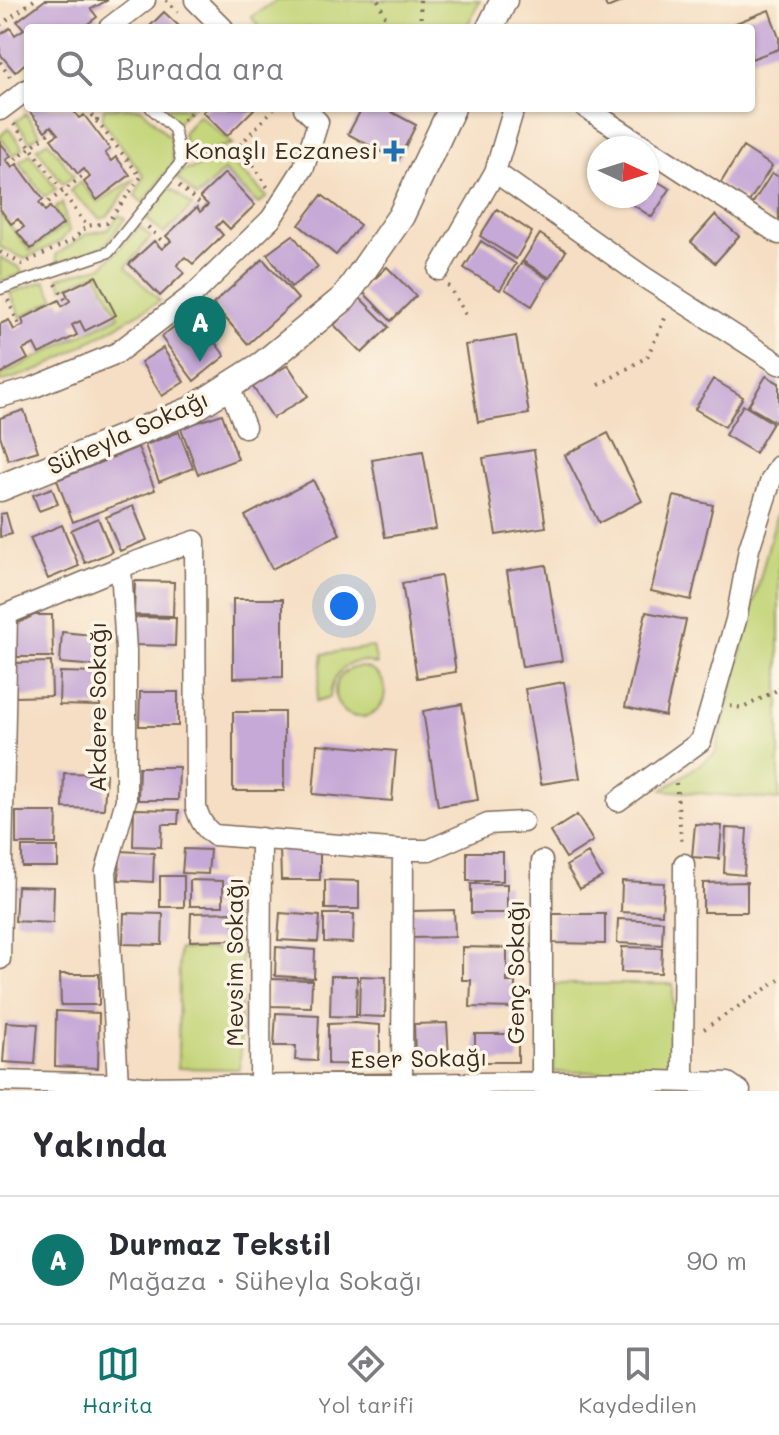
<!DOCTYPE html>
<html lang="tr">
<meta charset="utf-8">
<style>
body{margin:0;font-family:Mali,sans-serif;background:#f2f2f3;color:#2b2b33}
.compass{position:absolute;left:587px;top:136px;width:72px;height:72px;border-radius:50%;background:#fff;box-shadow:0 2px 6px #0004;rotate:94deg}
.you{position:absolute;left:344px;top:606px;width:28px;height:28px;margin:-20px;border:6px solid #fff;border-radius:50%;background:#1a73e8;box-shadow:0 0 0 12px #1a73e833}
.badge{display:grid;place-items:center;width:52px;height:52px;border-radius:50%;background:#0f766e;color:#fff;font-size:26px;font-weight:700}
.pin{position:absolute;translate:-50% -66px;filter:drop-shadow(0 2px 4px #0008)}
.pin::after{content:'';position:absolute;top:42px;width:28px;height:24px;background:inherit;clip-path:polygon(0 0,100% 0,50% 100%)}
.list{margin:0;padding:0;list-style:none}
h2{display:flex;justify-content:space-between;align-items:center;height:104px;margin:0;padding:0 32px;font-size:34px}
h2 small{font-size:26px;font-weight:400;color:#7c7c81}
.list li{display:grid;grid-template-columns:52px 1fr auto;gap:24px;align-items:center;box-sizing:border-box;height:128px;padding:0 32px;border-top:2px solid #e1e1e2}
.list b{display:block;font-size:30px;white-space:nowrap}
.list p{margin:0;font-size:26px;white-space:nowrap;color:#7c7c81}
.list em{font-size:26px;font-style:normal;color:#7c7c81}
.icon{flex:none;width:44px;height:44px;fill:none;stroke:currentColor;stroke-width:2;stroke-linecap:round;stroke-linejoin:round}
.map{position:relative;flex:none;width:779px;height:1091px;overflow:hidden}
.search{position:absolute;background:#fff;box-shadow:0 2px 6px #0004;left:24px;right:24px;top:24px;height:88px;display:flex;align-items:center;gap:20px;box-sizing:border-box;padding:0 28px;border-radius:8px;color:#7c7c81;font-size:30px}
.sheet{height:232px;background:#fff}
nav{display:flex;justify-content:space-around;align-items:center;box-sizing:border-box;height:112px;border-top:2px solid #e1e1e2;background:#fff;font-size:22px;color:#7c7c81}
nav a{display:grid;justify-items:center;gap:4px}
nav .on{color:#0f766e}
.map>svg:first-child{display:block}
.green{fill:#c2d477;stroke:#7e7f4a;stroke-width:2}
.building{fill:#c6a9d7}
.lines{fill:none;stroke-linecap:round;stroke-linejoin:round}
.service-casing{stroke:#7c6958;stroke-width:13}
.minor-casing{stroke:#7c6958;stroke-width:23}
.tertiary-casing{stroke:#7c6958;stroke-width:29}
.path{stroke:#7c6958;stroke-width:4;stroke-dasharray:2 6;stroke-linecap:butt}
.service{stroke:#fff;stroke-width:10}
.minor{stroke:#fff;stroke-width:20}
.tertiary{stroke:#fff;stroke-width:26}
.poi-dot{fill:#1f6fb2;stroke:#fcf5e5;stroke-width:3}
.labels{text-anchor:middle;stroke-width:7;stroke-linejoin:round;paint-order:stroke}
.poi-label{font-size:24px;fill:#3b2a1e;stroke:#fcf5e5;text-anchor:end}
.street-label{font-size:24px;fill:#3b2a1e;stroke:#fcf5e5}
</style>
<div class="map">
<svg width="779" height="1091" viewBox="0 0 779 1091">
<rect width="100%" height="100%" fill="#fcf5e5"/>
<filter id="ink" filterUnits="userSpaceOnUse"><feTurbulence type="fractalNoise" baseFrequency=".0125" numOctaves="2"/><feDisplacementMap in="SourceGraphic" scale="16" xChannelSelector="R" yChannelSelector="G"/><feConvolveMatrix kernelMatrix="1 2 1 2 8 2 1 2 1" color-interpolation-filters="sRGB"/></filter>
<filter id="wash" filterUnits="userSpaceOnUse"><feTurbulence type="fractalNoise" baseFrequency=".006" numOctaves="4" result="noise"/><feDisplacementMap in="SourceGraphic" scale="32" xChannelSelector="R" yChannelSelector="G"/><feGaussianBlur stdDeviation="1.8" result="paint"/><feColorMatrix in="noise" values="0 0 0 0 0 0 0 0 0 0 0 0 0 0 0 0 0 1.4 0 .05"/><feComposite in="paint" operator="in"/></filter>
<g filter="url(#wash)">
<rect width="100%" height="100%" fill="#f5dec3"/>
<!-- green -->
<path class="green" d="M 277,0 L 480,0 L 466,28 L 261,28 L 251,17 Z
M 104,108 L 141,108 L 172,140 L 173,163 L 143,203 L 135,196 L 144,176 L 102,120 Z
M 158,108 L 191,108 L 175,125 Z
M 26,114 L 40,134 L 30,141 L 16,121 Z
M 199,115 L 232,144 L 188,156 L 183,133 Z
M 9,128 L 23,148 L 13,155 L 0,136 Z
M 48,141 L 74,176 L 63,184 L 37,148 Z
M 30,154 L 56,189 L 45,197 L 19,162 Z
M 229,159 L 267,197 L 258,204 L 224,171 L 197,197 L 177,178 L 183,171 Z
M 135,179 L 107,217 L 100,219 L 70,191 L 80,182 L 98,202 Z
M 170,188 L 192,206 L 164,234 L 147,219 Z
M 62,203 L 69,231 L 61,241 L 25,259 L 0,247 L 0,213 L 30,251 L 64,226 L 54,208 Z
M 119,215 L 125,219 L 105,245 L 58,263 L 56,255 L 87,234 L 109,229 Z
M 140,227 L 151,237 L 126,267 L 160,301 L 42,369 L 0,382 L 0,376 L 119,316 L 97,273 L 63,288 L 58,278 L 103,266 Z
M 0,257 L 20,268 L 22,274 L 0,281 Z
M 45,281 L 55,299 L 21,317 L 10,293 Z
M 777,513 L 779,514 L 779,800 L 662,790 L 715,754 Z
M 373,647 L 377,665 C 351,654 332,672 330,697 L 316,701 L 323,654 Z
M335 692a25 25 0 1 1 50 0a25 25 0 1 1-50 0Z
M 179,949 L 241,950 L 240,1069 L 178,1068 Z
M 554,984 L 673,984 L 673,1072 L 554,1072 Z"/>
<g id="blocks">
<!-- building -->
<path class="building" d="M 45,0 L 108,0 L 91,9 L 97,17 L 82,28 L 28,28 L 28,61 L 15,72 L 0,54 L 0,35 L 10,28 L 15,35 L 24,29 L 17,21 Z
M 604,0 L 626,0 L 607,8 Z
M 769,10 L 779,38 L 779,49 L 751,59 L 751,28 L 723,28 Z
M 164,12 L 181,28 L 148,28 Z
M 35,108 L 76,108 L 73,110 L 79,118 L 84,115 L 110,149 L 105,153 L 111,161 L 116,157 L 130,175 L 97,200 L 84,182 L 90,177 L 84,169 L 78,174 L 51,139 L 58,134 L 51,126 L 45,131 L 30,112 Z
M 207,108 L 255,108 L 227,136 L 203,112 Z
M 362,108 L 384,108 L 416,125 L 398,161 L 348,134 Z
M 0,142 L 11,156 L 6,160 L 12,168 L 17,164 L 43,199 L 39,203 L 45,211 L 50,207 L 63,224 L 31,249 L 17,232 L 24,227 L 18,219 L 11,224 L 0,209 Z
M 743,147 L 772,166 L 749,202 L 720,184 Z
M 225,173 L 255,205 L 230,229 L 222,221 L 216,227 L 223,235 L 193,264 L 185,257 L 177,265 L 184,273 L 160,296 L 129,264 L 154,241 L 162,249 L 171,241 L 166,236 L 197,207 L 200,212 L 208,205 L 200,197 Z
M 772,173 L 779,177 L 779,224 L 751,206 Z
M 647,175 L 670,189 L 652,217 L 619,196 L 647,196 Z
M 322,195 L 360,225 L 336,255 L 299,225 Z
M 497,209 L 532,232 L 516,259 L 480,236 Z
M 715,215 L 739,236 L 715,263 L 691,242 Z
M 540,234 L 566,251 L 550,278 L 523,261 Z
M 293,235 L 318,267 L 291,287 L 267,254 Z
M 481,241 L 516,264 L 500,290 L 464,268 Z
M 263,259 L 298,299 L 248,344 L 213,304 Z
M 522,262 L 548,279 L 532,306 L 505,289 Z
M 387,267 L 416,296 L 391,321 L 362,291 Z
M 96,276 L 116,315 L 85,331 L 80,321 L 72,325 L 77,335 L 39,354 L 34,344 L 23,350 L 28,359 L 0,374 L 0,324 L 9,320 L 14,330 L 24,325 L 22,319 L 59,300 L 62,306 L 70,301 L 65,291 Z
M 360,298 L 389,327 L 362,353 L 334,325 Z
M 193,312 L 225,356 L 194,381 L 161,337 Z
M 516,336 L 529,414 L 478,422 L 465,345 Z
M 163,348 L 184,382 L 162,396 L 141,362 Z
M 288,365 L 308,396 L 273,418 L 253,387 Z
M 766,376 L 779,383 L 779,424 L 748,406 Z
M 713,379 L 743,397 L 725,427 L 695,409 Z
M 743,405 L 773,423 L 755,453 L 725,435 Z
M 24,410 L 38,451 L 8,460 L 0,435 L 0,418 Z
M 222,414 L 238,459 L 198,474 L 181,428 Z
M 179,432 L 193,468 L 159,482 L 145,445 Z
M 608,433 L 642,501 L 599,523 L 565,455 Z
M 138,447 L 155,490 L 73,522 L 57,480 Z
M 534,450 L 546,527 L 496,535 L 483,458 Z
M 423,451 L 436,529 L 385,537 L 372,460 Z
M 313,480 L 340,534 L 272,569 L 245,516 Z
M 52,488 L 58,504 L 39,511 L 33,495 Z
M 674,496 L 713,505 L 691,600 L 651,591 Z
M 133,506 L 147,540 L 120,551 L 106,517 Z
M 6,513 L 12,534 L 0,537 L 0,514 Z
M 98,518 L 112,552 L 85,563 L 71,530 Z
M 62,525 L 79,566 L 48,579 L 30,538 Z
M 546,565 L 562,661 L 522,667 L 507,571 Z
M 441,576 L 456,672 L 417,678 L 402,583 Z
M 135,581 L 174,582 L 173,616 L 134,615 Z
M 233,599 L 283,599 L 283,677 L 233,678 Z
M 646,612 L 686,620 L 665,716 L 625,707 Z
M 34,615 L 52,615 L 53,657 L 17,657 L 16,624 Z
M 135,617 L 176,618 L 175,646 L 135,645 Z
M 62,632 L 101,636 L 98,666 L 60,663 Z
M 51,662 L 52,696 L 16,697 L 15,663 Z
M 60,672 L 101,673 L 100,706 L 59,705 Z
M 564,682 L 580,778 L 541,784 L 525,689 Z
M 140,692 L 178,692 L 178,726 L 139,726 Z
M 462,704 L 478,800 L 438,806 L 423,711 Z
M 233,712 L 284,712 L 284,791 L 233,791 Z
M 317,744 L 396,751 L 392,801 L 313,794 Z
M 139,767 L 179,767 L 178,800 L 138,800 Z
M 64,773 L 106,774 L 104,809 L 63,808 Z
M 134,809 L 179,810 L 178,824 L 162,824 L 161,847 L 133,846 Z
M 16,812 L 57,812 L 56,844 L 16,844 Z
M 577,815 L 593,841 L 566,858 L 550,832 Z
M 695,824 L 722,826 L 719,859 L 692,857 Z
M 726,828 L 747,829 L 744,875 L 724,873 Z
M 22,847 L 58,847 L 58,867 L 22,867 Z
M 280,848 L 320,848 L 320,880 L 281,880 Z
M 184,849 L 210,850 L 208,874 L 182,873 Z
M 120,851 L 154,853 L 153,882 L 119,880 Z
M 467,852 L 503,852 L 503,881 L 467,881 Z
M 588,853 L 602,877 L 580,889 L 566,866 Z
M 160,876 L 184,876 L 184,907 L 160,907 Z
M 190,880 L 223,881 L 223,906 L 190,906 Z
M 325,880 L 359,881 L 359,909 L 325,909 Z
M 622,881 L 664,883 L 662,914 L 621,912 Z
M 747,882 L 747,912 L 703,912 L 703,883 Z
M 471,884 L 507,884 L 507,913 L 471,913 Z
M 17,886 L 54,887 L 53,923 L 15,921 Z
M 454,910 L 455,937 L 412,938 L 411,911 Z
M 235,912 L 234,940 L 190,941 L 191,913 Z
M 124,913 L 163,914 L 162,945 L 123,944 Z
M 280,913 L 320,916 L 318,942 L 278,940 Z
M 324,914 L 354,914 L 353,943 L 324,942 Z
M 553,914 L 605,914 L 605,944 L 553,943 Z
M 618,919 L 663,921 L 662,945 L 617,943 Z
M 276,947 L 315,950 L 314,978 L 275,976 Z
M 462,947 L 507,948 L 507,982 L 515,982 L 515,1008 L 470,1007 L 471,980 L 462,980 Z
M 622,947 L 662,948 L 661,973 L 621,972 Z
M 60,974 L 99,974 L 99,1005 L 61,1005 Z
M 331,976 L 357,976 L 356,1017 L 330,1016 Z
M 360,976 L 386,977 L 385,1017 L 359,1016 Z
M 270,979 L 312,980 L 311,1007 L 269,1006 Z
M 56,1011 L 99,1013 L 98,1068 L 55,1066 Z
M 276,1013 L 319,1015 L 317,1061 L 295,1060 L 296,1046 L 274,1046 Z
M 6,1022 L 38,1024 L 35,1064 L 3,1062 Z
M 353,1023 L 380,1025 L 380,1065 L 328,1064 L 328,1024 Z
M 447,1023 L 449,1057 L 415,1059 L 414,1024 Z
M 475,1034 L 518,1034 L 518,1062 L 475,1062 Z"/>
</g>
</g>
<g filter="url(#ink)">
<use href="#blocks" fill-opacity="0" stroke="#7c6958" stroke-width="2"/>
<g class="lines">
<!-- service casing -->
<g class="service-casing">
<path id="service" d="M 0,289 L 109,252 L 181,162 L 174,129 L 151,108"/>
</g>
<!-- minor casing -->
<g class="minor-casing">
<path id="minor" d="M 195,0 L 223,28
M 109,28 L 145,0
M 586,108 L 779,234
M 0,110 L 28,89
M 495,172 L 644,277 L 779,364
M 439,270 L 495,172 L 514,108
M 229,386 L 245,427
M 0,397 L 32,388 L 117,353 L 194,294 L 271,219 L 304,167 L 318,122 L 304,108
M 0,617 L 121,567 L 195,541 L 196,808 C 200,820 204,828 214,835 L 403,850 L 429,850 L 488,824 L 523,822
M 618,801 L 701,741 L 736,620 L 749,549 L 771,480 L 779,466
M 542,861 L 542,1083
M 0,959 L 7,614
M 0,1081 L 118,1084 L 143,1087 L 656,1081 L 728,1083 L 740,1091
M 683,1081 L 684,864
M 118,1084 L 106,871 L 126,800 L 126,651 L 121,567
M 402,1085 L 403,850
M 260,1087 L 261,838"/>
</g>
<!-- tertiary casing -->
<g class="tertiary-casing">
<path id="tertiary" d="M 490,28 L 504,0
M 0,488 L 191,410 L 262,365 L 344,298 L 401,216 L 452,108"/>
</g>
<!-- path -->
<path class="path" d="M 166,0 L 178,12
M 378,0 L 390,28
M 420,0 L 421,28
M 0,25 L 34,0
M 0,62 L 10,77
M 183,120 L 196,108
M 97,121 L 99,108
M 14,124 L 87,226
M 240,145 L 268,188
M 194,158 L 240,145 L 274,108
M 9,164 L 54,129
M 179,186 L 205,208
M 42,207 L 87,173
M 148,227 L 166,245
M 0,252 L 22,264 L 73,240 L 87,226 L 107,223 L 141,177 L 86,108
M 56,284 L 67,303
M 448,285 L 466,315
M 8,300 L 20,327
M 599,385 L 647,357 L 666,316
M 730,706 L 743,708 L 779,689
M 676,783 L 682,846
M 704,1029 L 779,980"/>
<!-- service -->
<use href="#service" class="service"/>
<!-- minor -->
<use href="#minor" class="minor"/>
<!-- tertiary -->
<use href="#tertiary" class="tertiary"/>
</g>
</g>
<!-- markers -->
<path class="poi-dot" d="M390 139h8v8h8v8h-8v8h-8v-8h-8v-8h8z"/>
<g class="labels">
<!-- poi labels -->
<g class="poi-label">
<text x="378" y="159">Konaşlı Eczanesi</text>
</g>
<!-- street labels -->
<g class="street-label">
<text transform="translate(128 433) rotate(-24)" y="8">Süheyla Sokağı</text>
<text transform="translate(98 707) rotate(-90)" y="8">Akdere Sokağı</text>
<text transform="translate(235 962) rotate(-90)" y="8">Mevsim Sokağı</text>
<text transform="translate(516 972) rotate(-90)" y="8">Genç Sokağı</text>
<text transform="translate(419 1059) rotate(-1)" y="8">Eser Sokağı</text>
</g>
</g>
</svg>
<svg class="compass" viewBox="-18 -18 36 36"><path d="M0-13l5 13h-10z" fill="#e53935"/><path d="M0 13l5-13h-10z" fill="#7c7c81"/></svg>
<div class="you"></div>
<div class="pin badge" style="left:200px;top:362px">A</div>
<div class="search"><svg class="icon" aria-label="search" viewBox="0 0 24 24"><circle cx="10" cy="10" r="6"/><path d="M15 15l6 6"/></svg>Burada ara</div>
</div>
<section class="sheet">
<h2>Yakında<small></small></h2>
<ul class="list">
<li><span class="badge">A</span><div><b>Durmaz Tekstil</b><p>Mağaza · Süheyla Sokağı</p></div><em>90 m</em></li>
</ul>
</section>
<nav>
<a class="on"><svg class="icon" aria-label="map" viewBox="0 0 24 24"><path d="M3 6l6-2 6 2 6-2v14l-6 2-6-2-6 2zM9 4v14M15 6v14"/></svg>Harita</a>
<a><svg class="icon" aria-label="directions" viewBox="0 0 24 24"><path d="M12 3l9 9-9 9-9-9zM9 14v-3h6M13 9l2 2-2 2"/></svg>Yol tarifi</a>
<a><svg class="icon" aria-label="saved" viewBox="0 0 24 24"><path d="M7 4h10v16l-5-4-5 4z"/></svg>Kaydedilen</a>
</nav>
